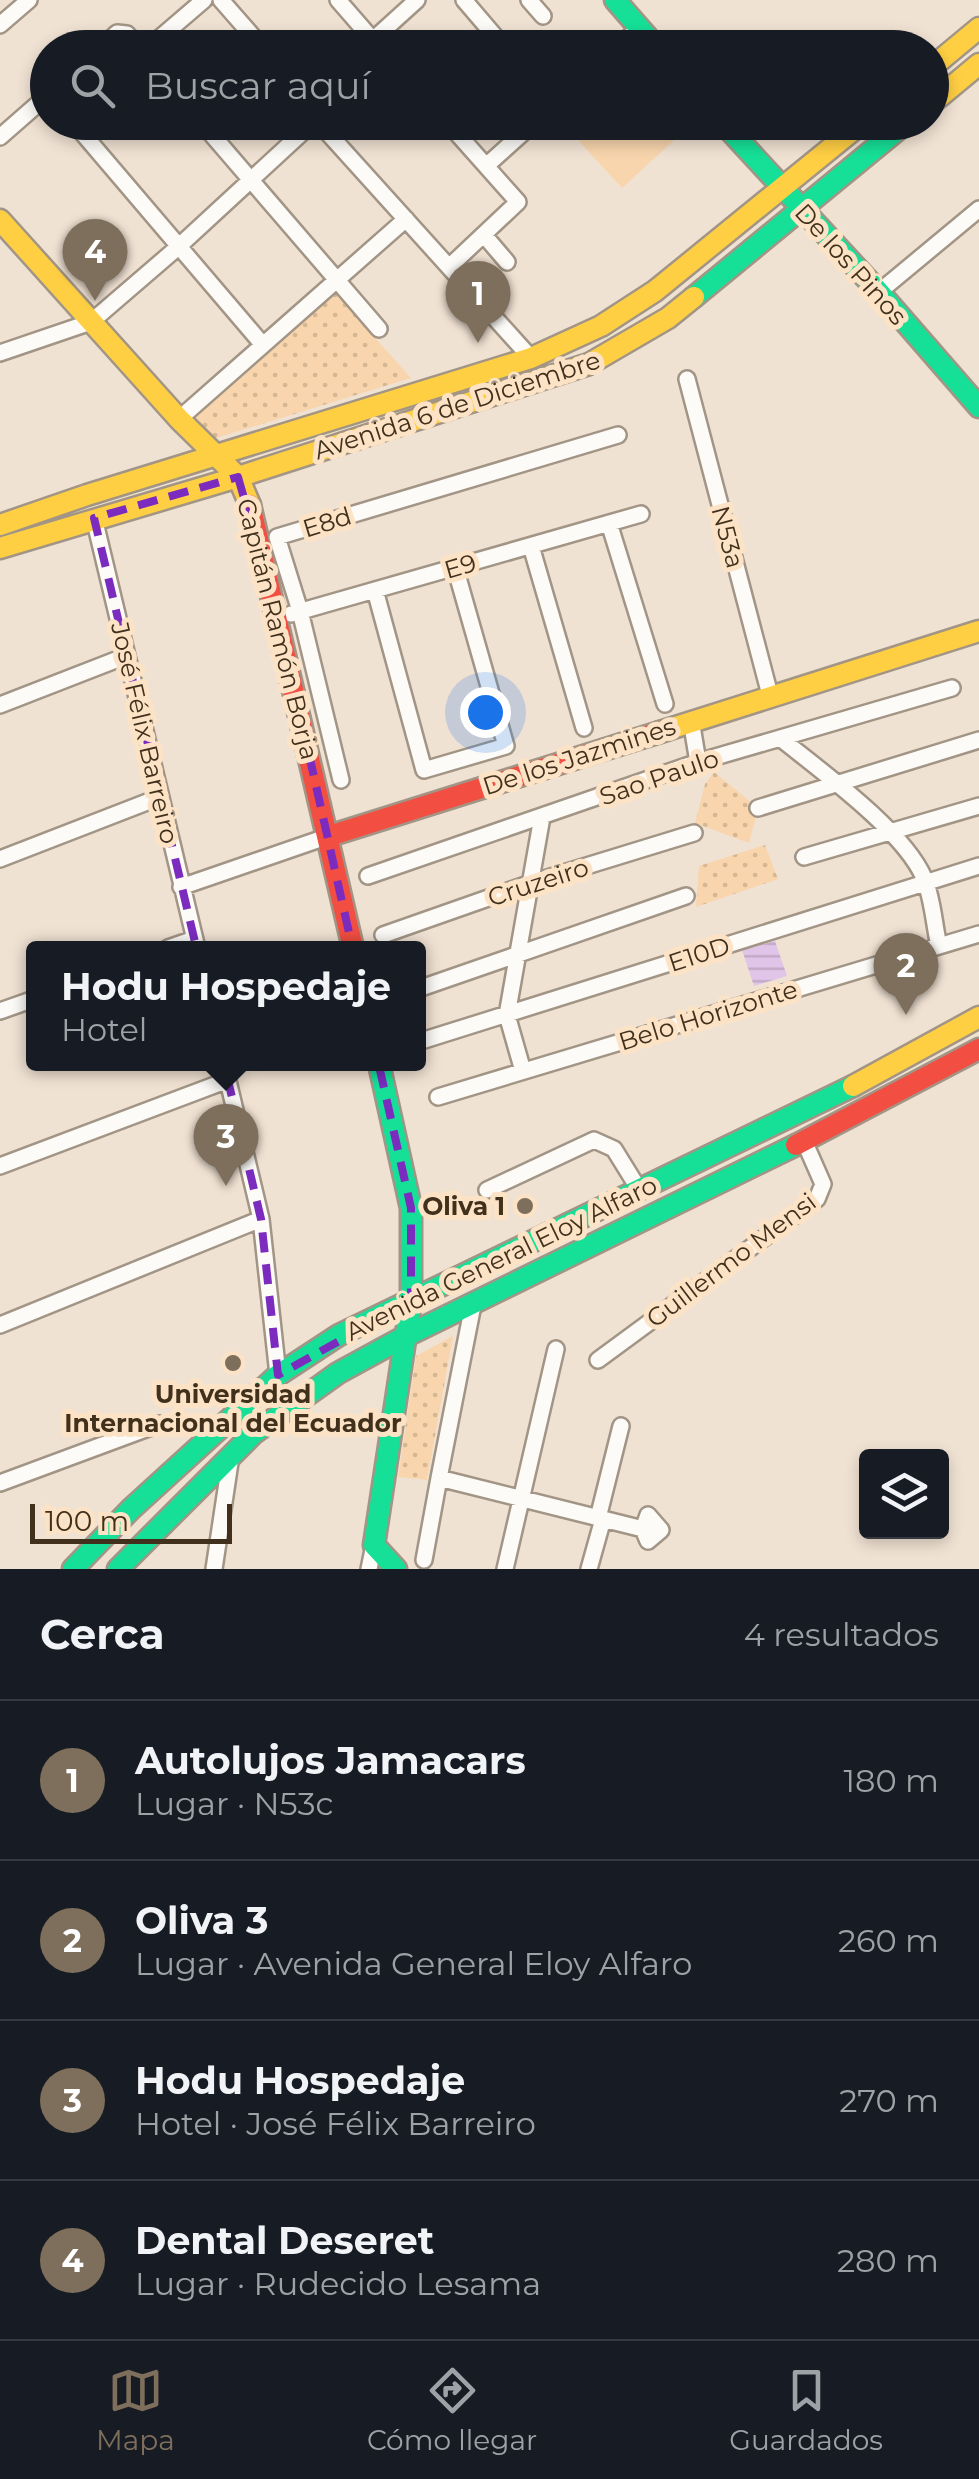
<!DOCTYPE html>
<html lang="es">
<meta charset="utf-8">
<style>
body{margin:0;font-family:Montserrat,sans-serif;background:#242831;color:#f1f3f6}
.controls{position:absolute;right:30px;bottom:30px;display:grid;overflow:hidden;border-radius:10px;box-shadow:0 5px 15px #0003}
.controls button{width:90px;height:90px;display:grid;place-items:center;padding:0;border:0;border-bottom:2px solid #363941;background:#171b24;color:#f1f3f6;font:50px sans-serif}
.scale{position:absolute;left:30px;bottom:25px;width:202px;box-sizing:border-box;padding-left:10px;border:5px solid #41301c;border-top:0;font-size:28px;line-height:35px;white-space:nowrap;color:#41301c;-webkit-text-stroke:8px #fde3c6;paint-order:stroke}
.you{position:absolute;left:485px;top:712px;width:35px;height:35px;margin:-25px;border:8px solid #fff;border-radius:50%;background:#1a73e8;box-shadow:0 0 0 15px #1a73e833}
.badge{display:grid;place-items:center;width:65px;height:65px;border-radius:50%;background:#7e6e5c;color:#fff;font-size:32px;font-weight:700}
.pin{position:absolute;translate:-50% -82px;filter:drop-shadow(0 2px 5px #0008)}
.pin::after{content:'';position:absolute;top:52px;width:35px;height:30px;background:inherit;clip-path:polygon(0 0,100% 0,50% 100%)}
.popup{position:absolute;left:26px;top:941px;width:400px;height:130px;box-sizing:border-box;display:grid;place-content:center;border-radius:10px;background:#171b24;filter:drop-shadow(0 2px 8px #0005);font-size:32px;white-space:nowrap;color:#9ea1a6}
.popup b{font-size:38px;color:#f1f3f6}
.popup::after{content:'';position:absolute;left:50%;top:100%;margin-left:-20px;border:20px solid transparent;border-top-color:#171b24}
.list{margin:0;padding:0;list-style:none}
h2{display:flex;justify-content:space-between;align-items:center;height:130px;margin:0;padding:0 40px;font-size:42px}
h2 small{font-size:32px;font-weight:400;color:#9ea1a6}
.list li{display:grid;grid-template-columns:65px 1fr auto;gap:30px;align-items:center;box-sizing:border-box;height:160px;padding:0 40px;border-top:2px solid #363941}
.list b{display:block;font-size:38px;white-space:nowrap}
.list p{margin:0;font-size:32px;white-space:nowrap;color:#9ea1a6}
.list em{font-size:32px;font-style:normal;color:#9ea1a6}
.icon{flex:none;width:55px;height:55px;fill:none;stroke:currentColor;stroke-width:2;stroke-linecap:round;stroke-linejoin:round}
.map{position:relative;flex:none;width:979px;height:1569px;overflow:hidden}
.search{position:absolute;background:#171b24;box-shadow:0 5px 15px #0003;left:30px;right:30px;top:30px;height:110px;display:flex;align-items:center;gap:25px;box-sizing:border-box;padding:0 35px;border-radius:55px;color:#9ea1a6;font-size:38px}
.sheet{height:770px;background:#171b24}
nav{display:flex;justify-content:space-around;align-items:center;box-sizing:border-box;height:140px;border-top:2px solid #363941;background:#171b24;font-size:28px;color:#9ea1a6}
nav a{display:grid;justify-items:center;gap:5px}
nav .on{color:#7e6e5c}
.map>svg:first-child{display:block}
.grass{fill:url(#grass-dots)}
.pitch{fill:#f8d5ad}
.water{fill:url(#water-rules)}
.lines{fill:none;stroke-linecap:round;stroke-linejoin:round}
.street-casing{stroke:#a29585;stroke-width:20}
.fast-casing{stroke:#a29585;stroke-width:25}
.slow-casing{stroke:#a29585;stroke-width:25}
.jam-casing{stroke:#a29585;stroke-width:25}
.street{stroke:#fdfbf8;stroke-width:15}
.fast{stroke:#16e098;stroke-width:20}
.slow{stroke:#ffcf43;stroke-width:20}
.jam{stroke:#f24e42;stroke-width:20}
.marked{fill:none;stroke:#7b2cbf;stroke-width:8;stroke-dasharray:20 12;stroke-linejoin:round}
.poi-dot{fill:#7e6e5c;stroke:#fde3c6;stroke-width:4}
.labels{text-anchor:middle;stroke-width:10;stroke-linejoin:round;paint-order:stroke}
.street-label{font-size:25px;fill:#41301c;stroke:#fde3c6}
.poi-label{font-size:25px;font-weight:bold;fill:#41301c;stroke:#fde3c6;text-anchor:end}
</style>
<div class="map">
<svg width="979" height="1569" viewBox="0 0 979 1569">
<defs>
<pattern id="grass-dots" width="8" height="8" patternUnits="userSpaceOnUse" patternTransform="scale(2.5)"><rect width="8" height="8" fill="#f8d5ad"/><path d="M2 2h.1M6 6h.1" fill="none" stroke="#d6b794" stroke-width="1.8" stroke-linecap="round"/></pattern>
<pattern id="water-rules" width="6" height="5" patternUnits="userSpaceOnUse" patternTransform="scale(2.5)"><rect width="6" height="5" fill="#e1c5e9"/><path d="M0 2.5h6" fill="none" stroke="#c2aac7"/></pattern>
</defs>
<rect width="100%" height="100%" fill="#f0e2d3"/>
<!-- grass -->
<path class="grass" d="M 333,291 L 411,378 L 210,440 L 192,417 Z
M 714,772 L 758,808 L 749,843 L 695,823 L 705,784 Z
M 765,845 L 778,879 L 696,907 L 699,866 Z
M 453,1336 L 427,1480 L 398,1477 L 416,1356 Z"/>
<!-- pitch -->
<path class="pitch" d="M 595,122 L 693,122 L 693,123 L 622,188 L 577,139 Z"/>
<!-- water -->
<path class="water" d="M 775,941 L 787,976 L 754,986 L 742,950 Z"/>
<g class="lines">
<!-- street casing -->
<g class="street-casing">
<path id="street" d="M 221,0 L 263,48
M 338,0 L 378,46
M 464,0 L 505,48
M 529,0 L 543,16
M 0,25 L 29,0
M 101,48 L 117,33 L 127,34 L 139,48
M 148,48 L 204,0
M 364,48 L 417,0
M 617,48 L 639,28
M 73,122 L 263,345
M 201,122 L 379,329
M 318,122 L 531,358
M 447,122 L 518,202 L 449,267
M 0,137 L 48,95
M 486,166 L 535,122
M 484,235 L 507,262
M 879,292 L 979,209
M 0,353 L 91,322 L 177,248 L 305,130 L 307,122
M 687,379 L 770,695
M 179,419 L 406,219
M 94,518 L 197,948
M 609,523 L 665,704
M 531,546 L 584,728
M 375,590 L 424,770 L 506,746 L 455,567
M 291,614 L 641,514
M 0,705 L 126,656
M 691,720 L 698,762
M 780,738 C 821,771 904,831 924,878 C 933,899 934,925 939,946
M 341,780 L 300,611 L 277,537 L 618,435
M 758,808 L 979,740
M 804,857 L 979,806
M 0,859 L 160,797
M 368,876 L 698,762 L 952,688
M 181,887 L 329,836
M 383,935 L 531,883 L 694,833
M 168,948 L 194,939
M 418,989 L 686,896
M 0,1011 L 34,999
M 418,1042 L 979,866
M 224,1064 L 261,1219 L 278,1375
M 523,1071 L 507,1015 L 542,817
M 438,1097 L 979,934
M 0,1166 L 228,1080
M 487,1190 L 594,1140 L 614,1149 L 640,1191
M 473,1305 L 439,1478 L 643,1529 L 648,1541 L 661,1530 L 648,1515 L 643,1529
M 0,1325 L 261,1219
M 598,1360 L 817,1199 L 823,1184 L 805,1143
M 0,1483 L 159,1424
M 598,1518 L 621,1426
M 424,1560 L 439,1478
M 214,1569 L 231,1456
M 369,1569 L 374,1545
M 505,1569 L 556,1349
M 589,1569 L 603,1519"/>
</g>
<!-- fast casing -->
<g class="fast-casing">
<path id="fast" d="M 615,0 L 657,48
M 722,122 L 879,292 L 979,407
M 694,297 L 907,122
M 379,1064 L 411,1208 L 411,1301 L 374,1545 L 396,1569
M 73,1569 L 131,1509 L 278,1375 L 339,1335 L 853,1086
M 118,1569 L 254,1433 L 338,1373 L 404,1337 L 796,1145"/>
</g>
<!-- slow casing -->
<g class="slow-casing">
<path id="slow" d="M 932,67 L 979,28
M 932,103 L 979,64
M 0,220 L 179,419 L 238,477 L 250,505
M 0,525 L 87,495 L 531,358 L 601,326 L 655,291 L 863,122
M 0,548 L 238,477 L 589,364 L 668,318 L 694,297
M 660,732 L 979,631
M 853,1086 L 979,1017"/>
</g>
<!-- jam casing -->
<g class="jam-casing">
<path id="jam" d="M 250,505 L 353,948
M 329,836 L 660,732
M 796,1145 L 979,1049"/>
</g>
<!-- street -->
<use href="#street" class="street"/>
<!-- fast -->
<use href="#fast" class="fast"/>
<!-- slow -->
<use href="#slow" class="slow"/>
<!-- jam -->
<use href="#jam" class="jam"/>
</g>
<!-- marked area -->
<path class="marked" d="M 238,477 L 278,617 L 411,1208 L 411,1301 L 278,1375 L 261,1219 L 94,518 Z"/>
<!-- markers -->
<g class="poi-dot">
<circle cx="525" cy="1206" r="10"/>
<circle cx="233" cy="1363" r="10"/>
</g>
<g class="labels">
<!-- street labels -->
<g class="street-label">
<text transform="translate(851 264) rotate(48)" y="9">De los Pinos</text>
<text transform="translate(457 405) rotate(-18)" y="9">Avenida 6 de Diciembre</text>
<text transform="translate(327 522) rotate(-17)" y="9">E8d</text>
<text transform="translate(728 537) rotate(75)" y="9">N53a</text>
<text transform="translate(460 566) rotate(-16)" y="9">E9</text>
<text transform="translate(278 629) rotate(76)" y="9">Capitán Ramón Borja</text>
<text transform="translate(145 733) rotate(77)" y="9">José Félix Barreiro</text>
<text transform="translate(579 756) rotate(-18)" y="9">De los Jazmines</text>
<text transform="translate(659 777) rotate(-19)" y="9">Sao Paulo</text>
<text transform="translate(538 882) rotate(-18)" y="9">Cruzeiro</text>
<text transform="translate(699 954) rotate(-18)" y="9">E10D</text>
<text transform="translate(708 1015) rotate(-17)" y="9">Belo Horizonte</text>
<text transform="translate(501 1258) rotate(-26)" y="9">Avenida General Eloy Alfaro</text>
<text transform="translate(731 1260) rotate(-37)" y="9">Guillermo Mensi</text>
</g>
<!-- poi labels -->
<g class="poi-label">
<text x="505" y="1215">Oliva 1</text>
<text x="233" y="1403" text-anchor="middle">Universidad<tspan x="233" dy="29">Internacional del Ecuador</tspan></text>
</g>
</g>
</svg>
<div class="controls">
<button><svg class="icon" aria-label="layers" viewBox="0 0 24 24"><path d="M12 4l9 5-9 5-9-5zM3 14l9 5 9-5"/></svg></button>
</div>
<div class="scale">100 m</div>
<div class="you"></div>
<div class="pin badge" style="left:478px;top:343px">1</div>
<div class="pin badge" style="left:906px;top:1015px">2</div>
<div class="pin badge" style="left:226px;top:1186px">3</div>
<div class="popup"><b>Hodu Hospedaje</b>Hotel</div>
<div class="pin badge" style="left:95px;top:301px">4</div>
<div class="search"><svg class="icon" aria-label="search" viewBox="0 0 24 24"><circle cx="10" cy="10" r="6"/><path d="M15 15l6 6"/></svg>Buscar aquí</div>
</div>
<section class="sheet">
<h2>Cerca<small>4 resultados</small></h2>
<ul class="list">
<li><span class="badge">1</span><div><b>Autolujos Jamacars</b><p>Lugar · N53c</p></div><em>180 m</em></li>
<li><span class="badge">2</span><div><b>Oliva 3</b><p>Lugar · Avenida General Eloy Alfaro</p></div><em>260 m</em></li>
<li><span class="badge">3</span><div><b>Hodu Hospedaje</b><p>Hotel · José Félix Barreiro</p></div><em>270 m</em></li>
<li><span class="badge">4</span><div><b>Dental Deseret</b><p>Lugar · Rudecido Lesama</p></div><em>280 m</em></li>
</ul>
</section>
<nav>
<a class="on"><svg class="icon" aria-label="map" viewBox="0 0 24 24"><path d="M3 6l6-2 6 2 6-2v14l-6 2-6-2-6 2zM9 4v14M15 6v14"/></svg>Mapa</a>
<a><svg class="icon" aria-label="directions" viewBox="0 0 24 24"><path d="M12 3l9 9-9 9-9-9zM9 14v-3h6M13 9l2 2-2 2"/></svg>Cómo llegar</a>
<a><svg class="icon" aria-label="saved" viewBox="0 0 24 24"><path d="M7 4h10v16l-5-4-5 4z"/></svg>Guardados</a>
</nav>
